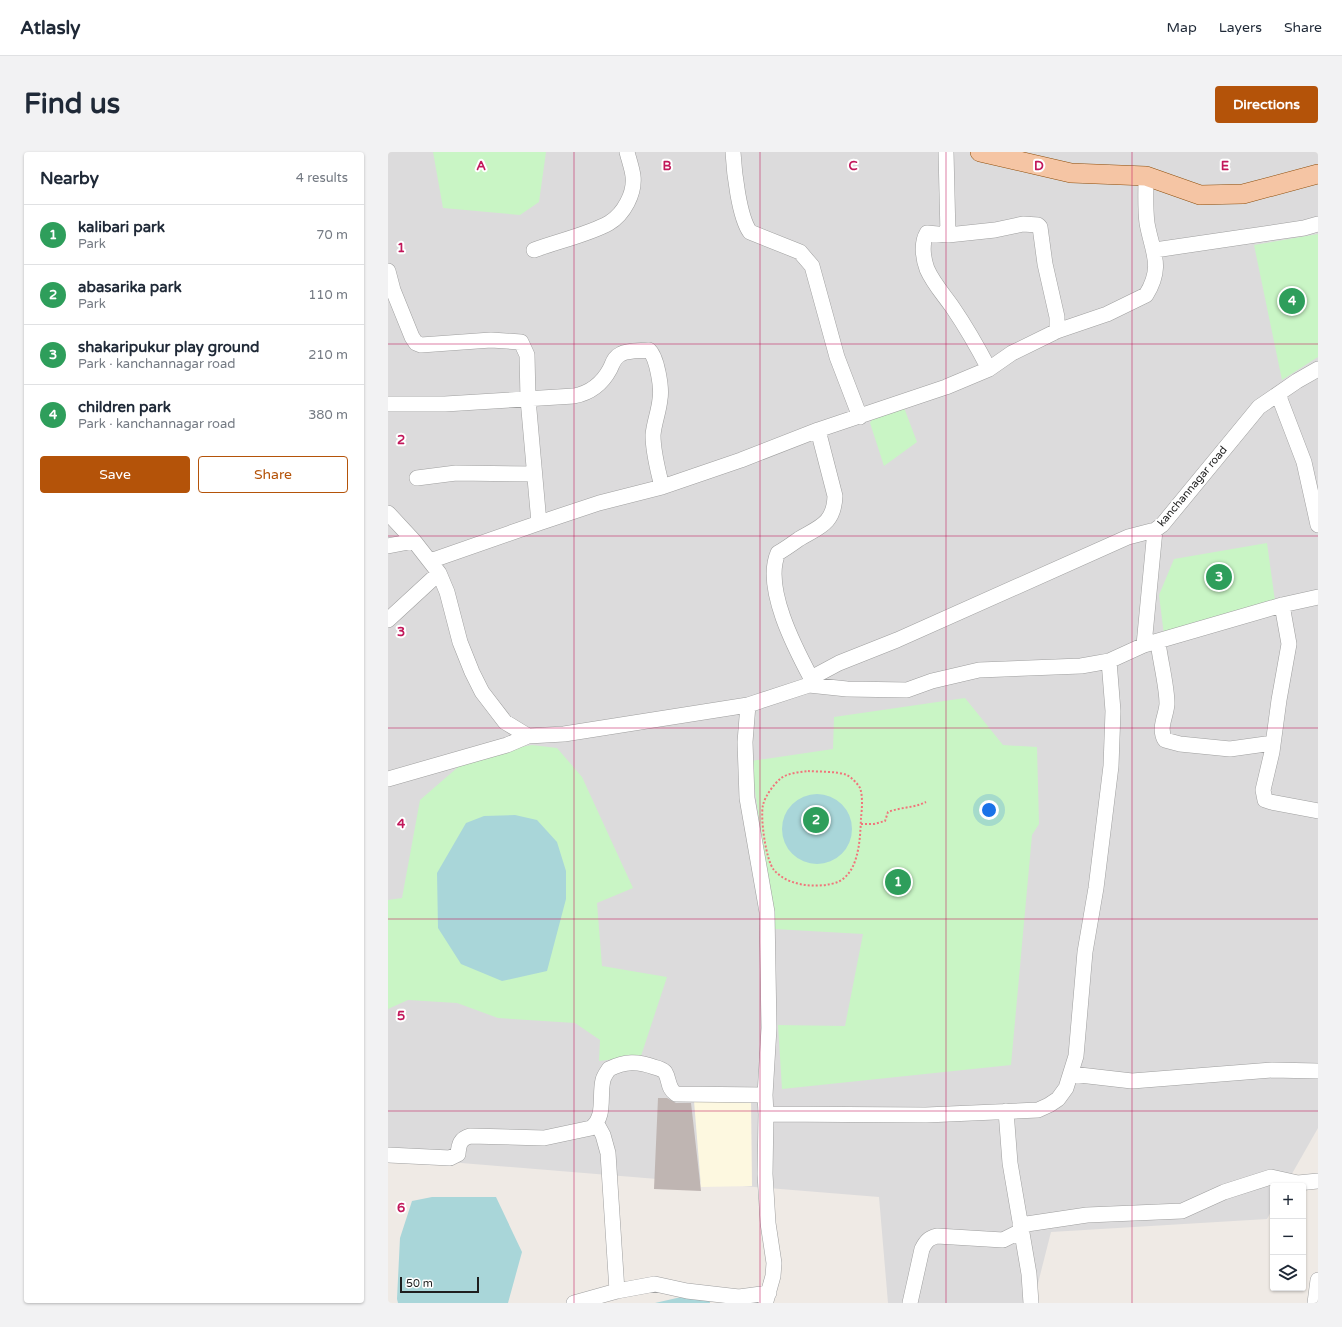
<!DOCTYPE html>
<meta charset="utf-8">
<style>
body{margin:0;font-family:"Varela Round",sans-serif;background:#f2f2f3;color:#1f2937}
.controls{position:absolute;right:12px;bottom:12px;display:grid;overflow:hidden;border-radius:4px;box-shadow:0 1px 3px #0004}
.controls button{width:36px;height:36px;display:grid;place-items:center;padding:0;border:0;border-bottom:1px solid #e0e1e3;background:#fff;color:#1f2937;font:20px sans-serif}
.scale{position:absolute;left:12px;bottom:10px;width:79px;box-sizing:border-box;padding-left:4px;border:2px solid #1e1e1e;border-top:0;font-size:11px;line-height:14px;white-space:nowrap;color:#1e1e1e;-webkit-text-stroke:3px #fff;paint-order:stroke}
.you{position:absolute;left:601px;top:658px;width:14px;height:14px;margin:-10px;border:3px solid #fff;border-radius:50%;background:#1a73e8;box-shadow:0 0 0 6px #1a73e833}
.badge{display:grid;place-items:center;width:26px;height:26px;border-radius:50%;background:#b45309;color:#fff;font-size:13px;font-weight:700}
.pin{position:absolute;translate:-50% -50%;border:2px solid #fff;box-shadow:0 1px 4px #0006}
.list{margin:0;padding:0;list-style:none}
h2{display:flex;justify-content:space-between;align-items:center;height:52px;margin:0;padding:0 16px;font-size:17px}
h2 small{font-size:13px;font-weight:400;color:#747a83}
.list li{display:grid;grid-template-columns:26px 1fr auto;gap:12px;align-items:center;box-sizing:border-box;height:60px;padding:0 16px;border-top:1px solid #e0e1e3}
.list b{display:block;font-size:15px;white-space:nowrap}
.list p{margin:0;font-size:13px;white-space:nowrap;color:#747a83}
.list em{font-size:13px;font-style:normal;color:#747a83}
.actions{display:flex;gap:8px;padding:12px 16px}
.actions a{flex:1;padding:9px 0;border:1px solid #b45309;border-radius:4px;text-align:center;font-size:14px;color:#b45309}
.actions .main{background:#b45309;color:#fff}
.icon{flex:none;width:22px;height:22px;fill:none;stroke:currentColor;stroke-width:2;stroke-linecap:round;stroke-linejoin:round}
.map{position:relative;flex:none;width:930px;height:1151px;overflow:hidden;border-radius:4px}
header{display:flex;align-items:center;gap:24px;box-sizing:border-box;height:56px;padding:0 20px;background:#fff;border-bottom:1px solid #e0e1e3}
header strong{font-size:19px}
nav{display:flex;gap:22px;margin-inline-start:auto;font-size:14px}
.intro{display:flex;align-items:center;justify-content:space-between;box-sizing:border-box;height:96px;padding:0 24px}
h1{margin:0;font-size:28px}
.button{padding:10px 18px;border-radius:4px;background:#b45309;color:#fff;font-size:14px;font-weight:700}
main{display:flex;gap:24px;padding:0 24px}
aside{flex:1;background:#fff;border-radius:4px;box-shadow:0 1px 3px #0004}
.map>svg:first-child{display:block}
.residential{fill:#dcdbdc}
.education{fill:#fdf8e0}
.park{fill:#c9f5c5}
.water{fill:#a9d6d9}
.building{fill:#bfb5b2}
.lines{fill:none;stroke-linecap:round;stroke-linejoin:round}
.minor-casing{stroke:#9f9f9f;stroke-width:16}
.major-casing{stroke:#8e4e0b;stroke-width:20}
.path{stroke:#f0757b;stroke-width:2;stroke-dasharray:2 2;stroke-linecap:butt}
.minor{stroke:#fff;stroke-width:15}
.major{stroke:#f5c5a4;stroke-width:19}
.grid{fill:none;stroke:#c2185b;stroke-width:1;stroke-opacity:0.55}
.labels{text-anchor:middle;stroke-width:4;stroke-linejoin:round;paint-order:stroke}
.street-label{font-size:11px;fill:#1e1e1e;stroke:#fff}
.grid-label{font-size:13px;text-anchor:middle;font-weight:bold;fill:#c2185b;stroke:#fff;stroke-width:4;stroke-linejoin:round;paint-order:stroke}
</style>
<header>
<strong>Atlasly</strong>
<nav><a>Map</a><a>Layers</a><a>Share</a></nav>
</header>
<div class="intro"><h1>Find us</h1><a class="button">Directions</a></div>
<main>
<aside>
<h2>Nearby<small>4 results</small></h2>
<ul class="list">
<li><span class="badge" style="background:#2e9e5b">1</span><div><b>kalibari park</b><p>Park</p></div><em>70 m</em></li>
<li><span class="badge" style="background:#2e9e5b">2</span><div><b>abasarika park</b><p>Park</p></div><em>110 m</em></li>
<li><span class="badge" style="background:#2e9e5b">3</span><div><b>shakaripukur play ground</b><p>Park · kanchannagar road</p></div><em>210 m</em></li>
<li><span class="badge" style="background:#2e9e5b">4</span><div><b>children park</b><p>Park · kanchannagar road</p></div><em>380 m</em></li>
</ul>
<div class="actions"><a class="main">Save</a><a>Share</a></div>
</aside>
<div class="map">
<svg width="930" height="1151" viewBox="0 0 930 1151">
<rect width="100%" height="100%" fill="#efeae5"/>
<!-- residential -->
<path class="residential" d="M 0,0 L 930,0 L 930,976 L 897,1034 L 885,1034 L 885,1056 L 879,1067 L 663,1080 L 645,1151 L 500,1151 L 491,1045 L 0,1005 Z"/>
<!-- education -->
<path class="education" d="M 363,947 L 364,1034 L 313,1035 L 306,949 Z"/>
<!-- park -->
<path class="park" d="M 45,0 L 158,0 L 151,50 L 132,63 L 55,56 Z
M 930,82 L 930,205 L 894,228 L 866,93 Z
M 515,253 L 529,290 L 496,314 L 482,271 L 488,260 Z
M 879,391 L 887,449 L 776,483 L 771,443 L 786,407 Z
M 577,546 L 615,593 L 649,595 L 651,672 L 644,683 L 623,913 L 394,937 L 390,873 L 457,874 L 475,782 L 386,777 L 363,609 L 445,597 L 446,565 Z
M 144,593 L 169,596 L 194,625 L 245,736 L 209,751 L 214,814 L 279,825 L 253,904 L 211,909 L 212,888 L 187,871 L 110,866 L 69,851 L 20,848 L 0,857 L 0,748 L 14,746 L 32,648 L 92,596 L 107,599 Z"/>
<!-- water -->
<path class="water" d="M394 677a35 35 0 1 1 70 0a35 35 0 1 1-70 0Z
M 127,663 L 149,668 L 169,690 L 178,719 L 178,747 L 159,819 L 114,829 L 73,812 L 50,776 L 49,721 L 78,671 L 96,664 Z
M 44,1045 L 108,1045 L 134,1100 L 120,1151 L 10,1151 L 9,1147 L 12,1086 L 24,1049 Z
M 302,1143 L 321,1145 L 322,1151 L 267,1151 Z"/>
<!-- building -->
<path class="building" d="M 270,946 L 279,946 L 288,951 L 303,951 L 313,1039 L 266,1037 Z"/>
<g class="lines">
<!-- minor casing -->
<g class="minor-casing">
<path id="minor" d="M 345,0 C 346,19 351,65 362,80 L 412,100 L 424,114 L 449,205 L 472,265
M 558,0 L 560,83 L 539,81 C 533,91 535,106 539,117 C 545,131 556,143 565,156 C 578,175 590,196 601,217
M 560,83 L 607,78 L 635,72 L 650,73 L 652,75 L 657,112 L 669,165 L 669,179
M 146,98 C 167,90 202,82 221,71 C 236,62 247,41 245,24 C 244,16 241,8 239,0
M 767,98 L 916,76 L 930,72
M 0,119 L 5,138 L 24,185 L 28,191 L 33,193 L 103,188 L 133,190 L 139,203 L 140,247 L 151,371
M 890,242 L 916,310 L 930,373
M 0,252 L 57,252 L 186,244 C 202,241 214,232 222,217 C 225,211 226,205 233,202 C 240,198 253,199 261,198 C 269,205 274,236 272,247 C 271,259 266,271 265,283 C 265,301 270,318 274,335
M 29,326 L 68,321 L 146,322
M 0,361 L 26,389 L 51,421 L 59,440 L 72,490 L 84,520 L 94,540 L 117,570 L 140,584 L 176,582 L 360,553 L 421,533 L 459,537 L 519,538 L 544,529 L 591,518 L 693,514 L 710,511 L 721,509 L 756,493 L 894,453 L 930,445
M 0,394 L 26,389
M 42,409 L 151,371 L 211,351 L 274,335 L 353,308 L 430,278 L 558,235 L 601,217 L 624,201 L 669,179 L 719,162 L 758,143 C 776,114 764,100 759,71 C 757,56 758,40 758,24
M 894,453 L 901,492 L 891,548 L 884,600 L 875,638 L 877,648 L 883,650 L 930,659
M 0,468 L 51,421
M 770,490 C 772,508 779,534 779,552 C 778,565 770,576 777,588 L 792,592 L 842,597 L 885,591
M 756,493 L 767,378 L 774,373 L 871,255 L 909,229 L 930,217
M 423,526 C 407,496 375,435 390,401 C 397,397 404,392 411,387 C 431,375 446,372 447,344 L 430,278
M 421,533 L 423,526 L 451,511 L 509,488 L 740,385 L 767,378
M 360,553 L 357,590 L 359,646 L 379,760 L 381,876 L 377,943 L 378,962 L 538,963 L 650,958 L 661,953 L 670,947 L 678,936 L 688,904 L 697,800 L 708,736 L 723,614 L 725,559 L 721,509
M 0,627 L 119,593 L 140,584
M 683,922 L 744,929 L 884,918 L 930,919
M 618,959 L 622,1011 L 641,1122 L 643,1151
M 378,962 L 377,1022 L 380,1071 L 386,1111 L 385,1124 L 378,1149
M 209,972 L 215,983 L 220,1001 L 229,1139
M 0,1003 L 62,1006 L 70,1002 C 71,992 72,987 82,984 L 156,986 L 203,976 C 218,965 211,944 215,928 C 216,924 219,920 221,917 C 237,909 250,909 266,915 C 270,916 274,917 277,920 C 282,928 279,936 288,942 L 377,943
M 632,1073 L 699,1063 L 794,1059 L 836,1040 L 883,1025 L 910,1031 L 930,1029
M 186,1151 L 229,1139 L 267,1132 L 299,1139 L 351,1145 L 381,1141
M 522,1151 L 534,1097 C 538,1089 541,1086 549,1084 L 615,1088 L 633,1079
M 927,1151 L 930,1128"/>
</g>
<!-- major casing -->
<g class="major-casing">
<path id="major" d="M 592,0 L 683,21 L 758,24 L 812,43 L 855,42 L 930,22"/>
</g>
<!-- path -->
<path class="path" d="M 420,619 C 432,620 448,619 459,623 C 463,625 470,632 472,636 C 475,644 474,657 473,666 C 472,689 471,727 443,732 C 424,736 399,733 386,718 C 378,709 372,666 375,653 C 377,644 386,632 393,626 C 401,621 411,620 420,619 Z
M 473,672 L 486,672 L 497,669 L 500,660 C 513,655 526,656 538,650"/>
<!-- minor -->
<use href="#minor" class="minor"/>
<!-- major -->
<use href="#major" class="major"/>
</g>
<!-- grid -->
<path class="grid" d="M 186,0 L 186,1151M 372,0 L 372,1151M 558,0 L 558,1151M 744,0 L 744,1151M 0,192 L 930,192M 0,384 L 930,384M 0,576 L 930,576M 0,767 L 930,767M 0,959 L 930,959"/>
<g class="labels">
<!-- street labels -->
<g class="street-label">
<text transform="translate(804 334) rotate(-50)" y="4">kanchannagar road</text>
</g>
</g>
<g class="grid-label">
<text x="93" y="18">A</text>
<text x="279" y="18">B</text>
<text x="465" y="18">C</text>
<text x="651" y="18">D</text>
<text x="837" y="18">E</text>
<text x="13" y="100">1</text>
<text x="13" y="292">2</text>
<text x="13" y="484">3</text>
<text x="13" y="676">4</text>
<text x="13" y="868">5</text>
<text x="13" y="1060">6</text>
</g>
</svg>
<div class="controls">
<button>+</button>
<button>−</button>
<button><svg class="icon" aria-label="layers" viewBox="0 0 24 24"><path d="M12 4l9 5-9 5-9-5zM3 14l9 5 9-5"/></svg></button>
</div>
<div class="scale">50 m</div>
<div class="you"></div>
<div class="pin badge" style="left:510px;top:730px;background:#2e9e5b">1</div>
<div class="pin badge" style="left:428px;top:668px;background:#2e9e5b">2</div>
<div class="pin badge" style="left:831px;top:425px;background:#2e9e5b">3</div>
<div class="pin badge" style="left:904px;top:149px;background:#2e9e5b">4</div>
</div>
</main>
